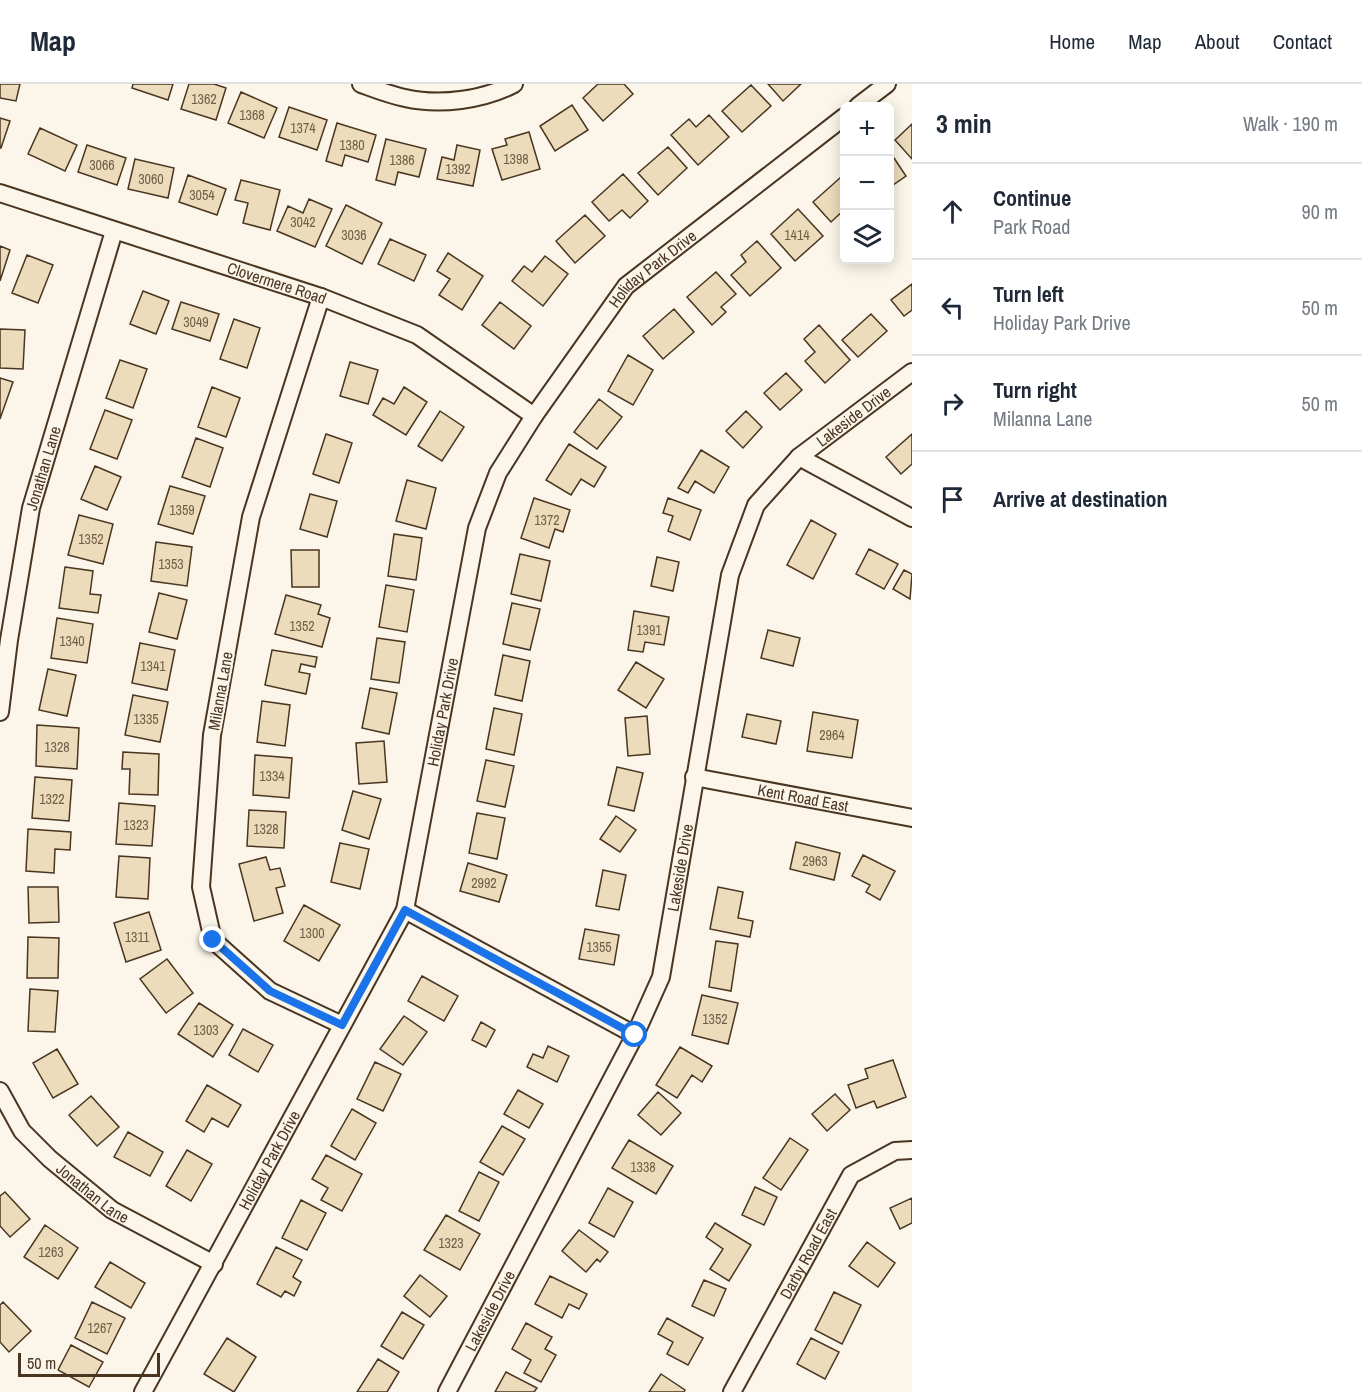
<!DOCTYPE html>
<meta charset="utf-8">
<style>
body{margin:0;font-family:"Archivo Narrow",sans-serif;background:#f2f2f3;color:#1f2937}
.controls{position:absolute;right:18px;top:18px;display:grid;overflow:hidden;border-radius:9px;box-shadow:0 3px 15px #0003}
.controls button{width:54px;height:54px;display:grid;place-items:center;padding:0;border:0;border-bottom:2px solid #e0e1e3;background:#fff;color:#1f2937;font:30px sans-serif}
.scale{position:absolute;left:18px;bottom:15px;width:142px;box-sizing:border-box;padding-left:6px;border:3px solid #4a3520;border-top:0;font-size:16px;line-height:21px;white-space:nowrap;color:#4a3520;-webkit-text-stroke:4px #fbf6e9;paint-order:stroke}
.stop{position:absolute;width:18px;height:18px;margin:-14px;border:4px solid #1a73e8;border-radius:50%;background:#fff}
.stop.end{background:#1a73e8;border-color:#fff;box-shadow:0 2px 6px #0008}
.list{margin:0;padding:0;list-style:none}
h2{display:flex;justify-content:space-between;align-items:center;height:78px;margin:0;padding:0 24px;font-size:26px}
h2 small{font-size:20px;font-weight:400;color:#747a83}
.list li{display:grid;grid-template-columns:39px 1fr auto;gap:18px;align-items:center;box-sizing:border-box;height:96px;padding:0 24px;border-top:2px solid #e0e1e3}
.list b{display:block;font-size:22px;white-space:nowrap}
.list p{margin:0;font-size:20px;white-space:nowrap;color:#747a83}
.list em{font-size:20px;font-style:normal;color:#747a83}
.icon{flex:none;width:33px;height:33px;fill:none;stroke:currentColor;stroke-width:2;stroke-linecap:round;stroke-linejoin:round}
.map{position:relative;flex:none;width:912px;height:1308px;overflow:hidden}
header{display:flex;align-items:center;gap:36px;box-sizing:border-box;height:84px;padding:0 30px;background:#fff;border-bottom:2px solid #e0e1e3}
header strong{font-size:28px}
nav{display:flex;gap:33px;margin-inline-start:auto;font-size:21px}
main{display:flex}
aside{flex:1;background:#fff}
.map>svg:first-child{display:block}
.building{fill:#ecdcbc;stroke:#4a3520;stroke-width:1.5}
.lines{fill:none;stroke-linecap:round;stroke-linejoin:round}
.street-casing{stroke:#4a3520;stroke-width:20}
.street{stroke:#fbf6e9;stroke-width:16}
.route{stroke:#1a73e8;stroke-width:8}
.labels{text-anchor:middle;stroke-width:4.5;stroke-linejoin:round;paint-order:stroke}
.number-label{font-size:14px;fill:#725f47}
.street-label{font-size:16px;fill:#4a3520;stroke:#fbf6e9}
</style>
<header>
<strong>Map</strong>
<nav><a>Home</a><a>Map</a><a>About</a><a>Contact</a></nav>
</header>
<main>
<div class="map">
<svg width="912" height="1308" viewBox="0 0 912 1308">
<rect width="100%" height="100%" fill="#fbf6e9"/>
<!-- building -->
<path class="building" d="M 0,0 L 20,0 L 16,17 L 0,14 Z
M 133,0 L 173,0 L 168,16 L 132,4 Z
M 189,0 L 214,0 L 226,4 L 216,36 L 181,25 Z
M 598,0 L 624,0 L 633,10 L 603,37 L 583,14 Z
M 768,0 L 801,0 L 783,17 Z
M 751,1 L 771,22 L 742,48 L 722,27 Z
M 241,8 L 277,24 L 264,54 L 228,39 Z
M 572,21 L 588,46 L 555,67 L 540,42 Z
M 289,23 L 327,36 L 317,66 L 279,53 Z
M 709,31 L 729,53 L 698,81 L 671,51 L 689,35 L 696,43 Z
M 0,34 L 10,37 L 1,64 L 0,64 Z
M 337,39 L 376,51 L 368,78 L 345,71 L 342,82 L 326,77 Z
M 912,40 L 912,75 L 895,56 Z
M 40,44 L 77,61 L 65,87 L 28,70 Z
M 529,48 L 540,85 L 502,96 L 492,65 L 507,61 L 505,55 Z
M 386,55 L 426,65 L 419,93 L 398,88 L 395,101 L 376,96 Z
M 87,61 L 126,74 L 117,101 L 78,88 Z
M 457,61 L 480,66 L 473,102 L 437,95 L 442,73 L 454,76 Z
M 668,63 L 687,84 L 658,111 L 638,89 Z
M 890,68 L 906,92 L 890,103 Z
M 135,75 L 174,84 L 168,114 L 128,105 Z
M 623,90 L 648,117 L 630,134 L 622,126 L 609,137 L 592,118 Z
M 188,91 L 226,105 L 217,131 L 179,118 Z
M 841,93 L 844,97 L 844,126 L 831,138 L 813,118 Z
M 241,96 L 280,106 L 270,146 L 243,139 L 248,119 L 235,116 Z
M 309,115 L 332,125 L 315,163 L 277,147 L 288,122 L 303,129 Z
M 346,121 L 382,139 L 362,180 L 326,162 Z
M 798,125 L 823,152 L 795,177 L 771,150 Z
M 585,131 L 605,152 L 575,179 L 556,157 Z
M 390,155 L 426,171 L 414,197 L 378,180 Z
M 757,157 L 781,184 L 750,212 L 731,191 L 746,178 L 741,171 Z
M 0,162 L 10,166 L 0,197 Z
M 448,169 L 483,192 L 462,226 L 439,211 L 450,195 L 437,187 Z
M 27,171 L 53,181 L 38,219 L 12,209 Z
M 545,172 L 568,190 L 543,222 L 512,197 L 524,182 L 532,188 Z
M 716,188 L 736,210 L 721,223 L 726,228 L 712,241 L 687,213 Z
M 912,200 L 912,226 L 904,232 L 891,216 Z
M 143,207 L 169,217 L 156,250 L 130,240 Z
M 181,218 L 219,230 L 210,257 L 172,245 Z
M 500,218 L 531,242 L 514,265 L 482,241 Z
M 674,225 L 694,248 L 663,275 L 643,252 Z
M 871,230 L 887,247 L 858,273 L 842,256 Z
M 234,235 L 260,244 L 247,284 L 220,275 Z
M 819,241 L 850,276 L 825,299 L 805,277 L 815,268 L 804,255 Z
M 0,245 L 25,246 L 23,285 L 0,284 Z
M 628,271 L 653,286 L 633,321 L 608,307 Z
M 120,276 L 147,285 L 133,324 L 106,314 Z
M 350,278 L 378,286 L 368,320 L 340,312 Z
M 786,289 L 802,306 L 780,326 L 764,309 Z
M 0,294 L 13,298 L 0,335 Z
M 212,303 L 240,314 L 226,353 L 198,343 Z
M 404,303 L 427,318 L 406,351 L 373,331 L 383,314 L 394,320 Z
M 599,315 L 622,333 L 597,365 L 574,348 Z
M 105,326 L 132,336 L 117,375 L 90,365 Z
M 440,327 L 464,343 L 442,377 L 418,362 Z
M 746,327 L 762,343 L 743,364 L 726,347 Z
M 326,350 L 352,359 L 339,399 L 313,390 Z
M 912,350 L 912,380 L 901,390 L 886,373 Z
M 196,354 L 223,364 L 210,403 L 182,393 Z
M 569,360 L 606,383 L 594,403 L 581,395 L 571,411 L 546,396 Z
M 701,366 L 729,383 L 714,409 L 695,397 L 688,409 L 678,404 Z
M 95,382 L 121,393 L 107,426 L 81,415 Z
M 407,396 L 436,404 L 426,445 L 396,437 Z
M 170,402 L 205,412 L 193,450 L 158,440 Z
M 310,410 L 337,417 L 327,453 L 300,445 Z
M 534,414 L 570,426 L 563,448 L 555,445 L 549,464 L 521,454 Z
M 668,414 L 701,426 L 690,456 L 668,447 L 673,432 L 663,429 Z
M 79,431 L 113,440 L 103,480 L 68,471 Z
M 811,436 L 836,450 L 813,495 L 787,481 Z
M 394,450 L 422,454 L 416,496 L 388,492 Z
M 156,458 L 192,463 L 187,502 L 151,497 Z
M 869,465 L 898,480 L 884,505 L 856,490 Z
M 291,466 L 319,466 L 319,503 L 292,503 Z
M 520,470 L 550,477 L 541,517 L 511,510 Z
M 657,473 L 679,478 L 673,507 L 651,502 Z
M 65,483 L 93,487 L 90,510 L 101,511 L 98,529 L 59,524 Z
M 904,486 L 912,490 L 910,515 L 893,505 Z
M 386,501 L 414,506 L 407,548 L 379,543 Z
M 159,509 L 187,516 L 177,555 L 149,548 Z
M 286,511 L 321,521 L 318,530 L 330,534 L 322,563 L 275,550 Z
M 512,519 L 540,525 L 530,566 L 503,560 Z
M 634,527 L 669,533 L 664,561 L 645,558 L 643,568 L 628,566 Z
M 57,534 L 93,540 L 87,579 L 51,574 Z
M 768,546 L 800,554 L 793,582 L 761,574 Z
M 377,554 L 405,558 L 399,599 L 371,595 Z
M 140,559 L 175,566 L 167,606 L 132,599 Z
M 272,566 L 317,573 L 315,583 L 301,580 L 299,588 L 310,590 L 306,610 L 265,601 Z
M 503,571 L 530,577 L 522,617 L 495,611 Z
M 636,578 L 664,595 L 646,624 L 618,606 Z
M 48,585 L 76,591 L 67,632 L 39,626 Z
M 370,604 L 397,609 L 389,650 L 362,644 Z
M 133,611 L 168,618 L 160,658 L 125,651 Z
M 262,617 L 290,621 L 285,662 L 257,658 Z
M 494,624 L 522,630 L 514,671 L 486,665 Z
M 813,628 L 858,636 L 852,674 L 807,667 Z
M 747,630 L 781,637 L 776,660 L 742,653 Z
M 647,632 L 650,670 L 628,672 L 625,634 Z
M 37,641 L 79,644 L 77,685 L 36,682 Z
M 384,657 L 387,698 L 359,700 L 356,659 Z
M 123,668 L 159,670 L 158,711 L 129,710 L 130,685 L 122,685 Z
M 255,671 L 292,674 L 289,714 L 253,711 Z
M 486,676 L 514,682 L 505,723 L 477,717 Z
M 617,683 L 643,689 L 634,727 L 608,721 Z
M 35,693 L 72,696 L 69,737 L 32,734 Z
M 353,707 L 381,715 L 369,755 L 342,746 Z
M 119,719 L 155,722 L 152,762 L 116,760 Z
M 249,726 L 286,728 L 284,764 L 247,762 Z
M 477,729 L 505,734 L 497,775 L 469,769 Z
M 616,732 L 636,746 L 620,768 L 600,755 Z
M 28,745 L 71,748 L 70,766 L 55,765 L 54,789 L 26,787 Z
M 796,758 L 840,769 L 834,796 L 790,785 Z
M 340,759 L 369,765 L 360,805 L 331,798 Z
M 863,771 L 895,787 L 880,816 L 866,808 L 870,801 L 852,792 Z
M 119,772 L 150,774 L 148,815 L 116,813 Z
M 266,773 L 270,786 L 280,784 L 285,802 L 276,804 L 283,829 L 254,837 L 239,780 Z
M 468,779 L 507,791 L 499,818 L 460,807 Z
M 603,786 L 626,791 L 619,826 L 596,822 Z
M 28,803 L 58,803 L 59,838 L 29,839 Z
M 718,803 L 743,808 L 738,834 L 753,837 L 750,853 L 710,845 Z
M 304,821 L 340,841 L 319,877 L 284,857 Z
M 149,828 L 161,866 L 126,878 L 114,839 Z
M 585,845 L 619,851 L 614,881 L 579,875 Z
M 28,853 L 59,854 L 58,894 L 27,894 Z
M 716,857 L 738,860 L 731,907 L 709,903 Z
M 167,875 L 193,909 L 166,929 L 140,895 Z
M 422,892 L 458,912 L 444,937 L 408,917 Z
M 30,905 L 58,907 L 55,948 L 28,947 Z
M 702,911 L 738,919 L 728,960 L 692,951 Z
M 199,919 L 233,941 L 213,973 L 178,950 Z
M 404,932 L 427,948 L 403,981 L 380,965 Z
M 481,938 L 495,946 L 486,963 L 472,956 Z
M 243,945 L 273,961 L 258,988 L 229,971 Z
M 548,962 L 569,972 L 557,998 L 527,983 L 533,970 L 543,974 Z
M 680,963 L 712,982 L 702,998 L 692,991 L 677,1014 L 656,1001 Z
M 57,965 L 78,1000 L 53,1014 L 33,979 Z
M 893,976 L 906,1013 L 877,1024 L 874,1017 L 856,1024 L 848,1001 L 868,994 L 865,985 Z
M 375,978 L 401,990 L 383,1027 L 357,1015 Z
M 207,1001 L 241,1021 L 228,1043 L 212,1034 L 204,1048 L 186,1037 Z
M 518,1006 L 543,1020 L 529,1044 L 504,1030 Z
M 658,1008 L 681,1029 L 661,1051 L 638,1031 Z
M 835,1010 L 850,1026 L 827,1047 L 812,1030 Z
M 91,1012 L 119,1043 L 97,1062 L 69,1031 Z
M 352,1025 L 376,1039 L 355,1076 L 331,1062 Z
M 502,1042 L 525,1055 L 503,1091 L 480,1078 Z
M 128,1048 L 163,1068 L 150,1092 L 114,1073 Z
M 790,1054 L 808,1066 L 781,1106 L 763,1094 Z
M 629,1056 L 673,1082 L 656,1110 L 612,1084 Z
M 187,1066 L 212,1080 L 191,1117 L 166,1102 Z
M 326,1071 L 362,1090 L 342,1127 L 321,1116 L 328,1104 L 312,1095 Z
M 479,1088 L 499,1098 L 479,1137 L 459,1127 Z
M 755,1103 L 777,1113 L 764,1141 L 742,1131 Z
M 608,1104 L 633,1118 L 614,1153 L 589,1139 Z
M 5,1108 L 30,1135 L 10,1153 L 0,1142 L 0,1112 Z
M 912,1114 L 912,1139 L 900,1145 L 890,1124 Z
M 301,1116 L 326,1129 L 307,1166 L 282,1154 Z
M 446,1131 L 480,1150 L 460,1186 L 424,1166 Z
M 715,1139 L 751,1161 L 729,1197 L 710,1185 L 723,1165 L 706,1153 Z
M 45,1141 L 78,1164 L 58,1195 L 24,1173 Z
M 579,1146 L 608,1168 L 600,1178 L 597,1175 L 586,1188 L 562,1167 Z
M 867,1158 L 895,1179 L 878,1203 L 849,1182 Z
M 276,1163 L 302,1176 L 293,1193 L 301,1198 L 294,1212 L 285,1207 L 281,1213 L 257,1200 Z
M 110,1178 L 145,1199 L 131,1224 L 95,1203 Z
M 420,1191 L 447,1212 L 430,1233 L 404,1212 Z
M 550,1192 L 587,1210 L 579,1225 L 569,1220 L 562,1234 L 535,1220 Z
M 704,1196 L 726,1205 L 714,1232 L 692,1222 Z
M 834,1208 L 861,1221 L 842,1260 L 815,1246 Z
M 3,1218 L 31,1247 L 9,1268 L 0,1258 L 0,1221 Z
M 92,1218 L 125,1234 L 107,1270 L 75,1254 Z
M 402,1228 L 424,1241 L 403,1275 L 381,1262 Z
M 667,1234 L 703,1254 L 688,1281 L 667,1270 L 673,1258 L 658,1250 Z
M 526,1239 L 552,1253 L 545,1265 L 556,1271 L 541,1298 L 524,1289 L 531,1276 L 512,1265 Z
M 227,1254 L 256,1273 L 234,1308 L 204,1290 Z
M 811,1254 L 839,1268 L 825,1295 L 797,1280 Z
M 71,1261 L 103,1278 L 89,1303 L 58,1286 Z
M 378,1275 L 399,1288 L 387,1308 L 357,1308 Z
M 506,1288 L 537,1304 L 534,1308 L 495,1308 Z
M 661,1290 L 685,1306 L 684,1308 L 649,1308 Z"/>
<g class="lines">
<!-- street casing -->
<g class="street-casing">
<g id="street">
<path d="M 361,0 C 375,5 390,11 405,14 C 440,22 483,16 514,0"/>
<path d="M 858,22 L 887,0"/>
<path id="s1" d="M 0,109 L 321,213 L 417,251 L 534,332"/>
<path d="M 321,213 L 251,433 L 212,651 L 201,803 L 213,856 L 270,907 L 342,941"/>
<path d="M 799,373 L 912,434"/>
<path id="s2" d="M 0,628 L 9,556 L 31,424 L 114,147"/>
<path id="s3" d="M 694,693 L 912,734"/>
<path d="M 405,826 L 635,951"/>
<path id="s4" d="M 0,1007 L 22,1047 L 50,1075 L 112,1126 L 214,1180"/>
<path id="s5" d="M 143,1308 L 405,826 L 477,444 L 498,389 L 534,332 L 626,202 L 844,33"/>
<path id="s6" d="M 447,1308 L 635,951 L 661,893 L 730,491 L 756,421 L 799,373 L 912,288"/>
<path id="s7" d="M 732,1308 L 851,1091 L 895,1067 L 912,1066"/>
</g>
</g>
<!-- street -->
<use href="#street" class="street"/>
</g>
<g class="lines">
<!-- route -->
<path class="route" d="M 213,856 L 270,907 L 342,941 L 405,826 L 635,951"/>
</g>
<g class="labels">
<!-- number labels -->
<g class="number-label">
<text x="204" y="20">1362</text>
<text x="252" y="36">1368</text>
<text x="303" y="49">1374</text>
<text x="352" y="66">1380</text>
<text x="516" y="80">1398</text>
<text x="402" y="81">1386</text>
<text x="102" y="86">3066</text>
<text x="458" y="90">1392</text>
<text x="151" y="100">3060</text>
<text x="202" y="116">3054</text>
<text x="303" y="143">3042</text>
<text x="354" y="156">3036</text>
<text x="797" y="156">1414</text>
<text x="196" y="243">3049</text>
<text x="182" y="431">1359</text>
<text x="547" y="441">1372</text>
<text x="91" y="460">1352</text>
<text x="171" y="485">1353</text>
<text x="302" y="547">1352</text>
<text x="649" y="551">1391</text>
<text x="72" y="562">1340</text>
<text x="153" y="587">1341</text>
<text x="146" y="640">1335</text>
<text x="832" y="656">2964</text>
<text x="57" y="668">1328</text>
<text x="272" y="697">1334</text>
<text x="52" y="720">1322</text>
<text x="136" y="746">1323</text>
<text x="266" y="750">1328</text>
<text x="815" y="782">2963</text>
<text x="484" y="804">2992</text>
<text x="312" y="854">1300</text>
<text x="137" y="858">1311</text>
<text x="599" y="868">1355</text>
<text x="715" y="940">1352</text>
<text x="206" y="951">1303</text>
<text x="643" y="1088">1338</text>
<text x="451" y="1164">1323</text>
<text x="51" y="1173">1263</text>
<text x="100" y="1249">1267</text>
</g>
<!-- street labels -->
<g class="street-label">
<text dy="6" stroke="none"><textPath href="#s5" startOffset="1254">Holiday Park Drive</textPath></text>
<text dy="6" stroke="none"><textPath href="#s1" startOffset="291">Clovermere Road</textPath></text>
<text dy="6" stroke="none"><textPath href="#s6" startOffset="1082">Lakeside Drive</textPath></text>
<text dy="6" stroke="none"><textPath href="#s2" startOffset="248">Jonathan Lane</textPath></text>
<text transform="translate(220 607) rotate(-80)" y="6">Milanna Lane</text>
<text dy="6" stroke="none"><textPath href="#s5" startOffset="750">Holiday Park Drive</textPath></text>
<text dy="6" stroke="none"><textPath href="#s3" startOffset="111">Kent Road East</textPath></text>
<text dy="6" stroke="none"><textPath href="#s6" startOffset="578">Lakeside Drive</textPath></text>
<text dy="6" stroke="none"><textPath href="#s5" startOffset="264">Holiday Park Drive</textPath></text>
<text dy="6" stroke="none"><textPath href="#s4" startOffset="140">Jonathan Lane</textPath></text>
<text dy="6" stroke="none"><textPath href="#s7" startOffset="158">Darby Road East</textPath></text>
<text dy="6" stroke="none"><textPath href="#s6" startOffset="92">Lakeside Drive</textPath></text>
</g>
</g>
</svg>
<div class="controls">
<button>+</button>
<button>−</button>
<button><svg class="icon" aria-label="layers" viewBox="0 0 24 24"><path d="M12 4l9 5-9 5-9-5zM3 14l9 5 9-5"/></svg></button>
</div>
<div class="scale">50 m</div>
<div class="stop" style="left:635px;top:951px"></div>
<div class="stop end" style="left:213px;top:856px"></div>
</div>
<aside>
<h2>3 min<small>Walk · 190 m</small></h2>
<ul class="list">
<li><svg class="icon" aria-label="ahead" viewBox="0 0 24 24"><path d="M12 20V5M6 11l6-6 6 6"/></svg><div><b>Continue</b><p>Park Road</p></div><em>90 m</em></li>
<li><svg class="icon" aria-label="left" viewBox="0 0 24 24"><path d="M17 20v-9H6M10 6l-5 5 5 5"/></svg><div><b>Turn left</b><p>Holiday Park Drive</p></div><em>50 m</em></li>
<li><svg class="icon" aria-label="right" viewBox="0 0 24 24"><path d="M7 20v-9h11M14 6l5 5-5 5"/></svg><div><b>Turn right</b><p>Milanna Lane</p></div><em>50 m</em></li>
<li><svg class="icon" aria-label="arrive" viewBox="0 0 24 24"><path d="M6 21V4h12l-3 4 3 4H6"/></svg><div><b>Arrive at destination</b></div></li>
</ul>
</aside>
</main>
